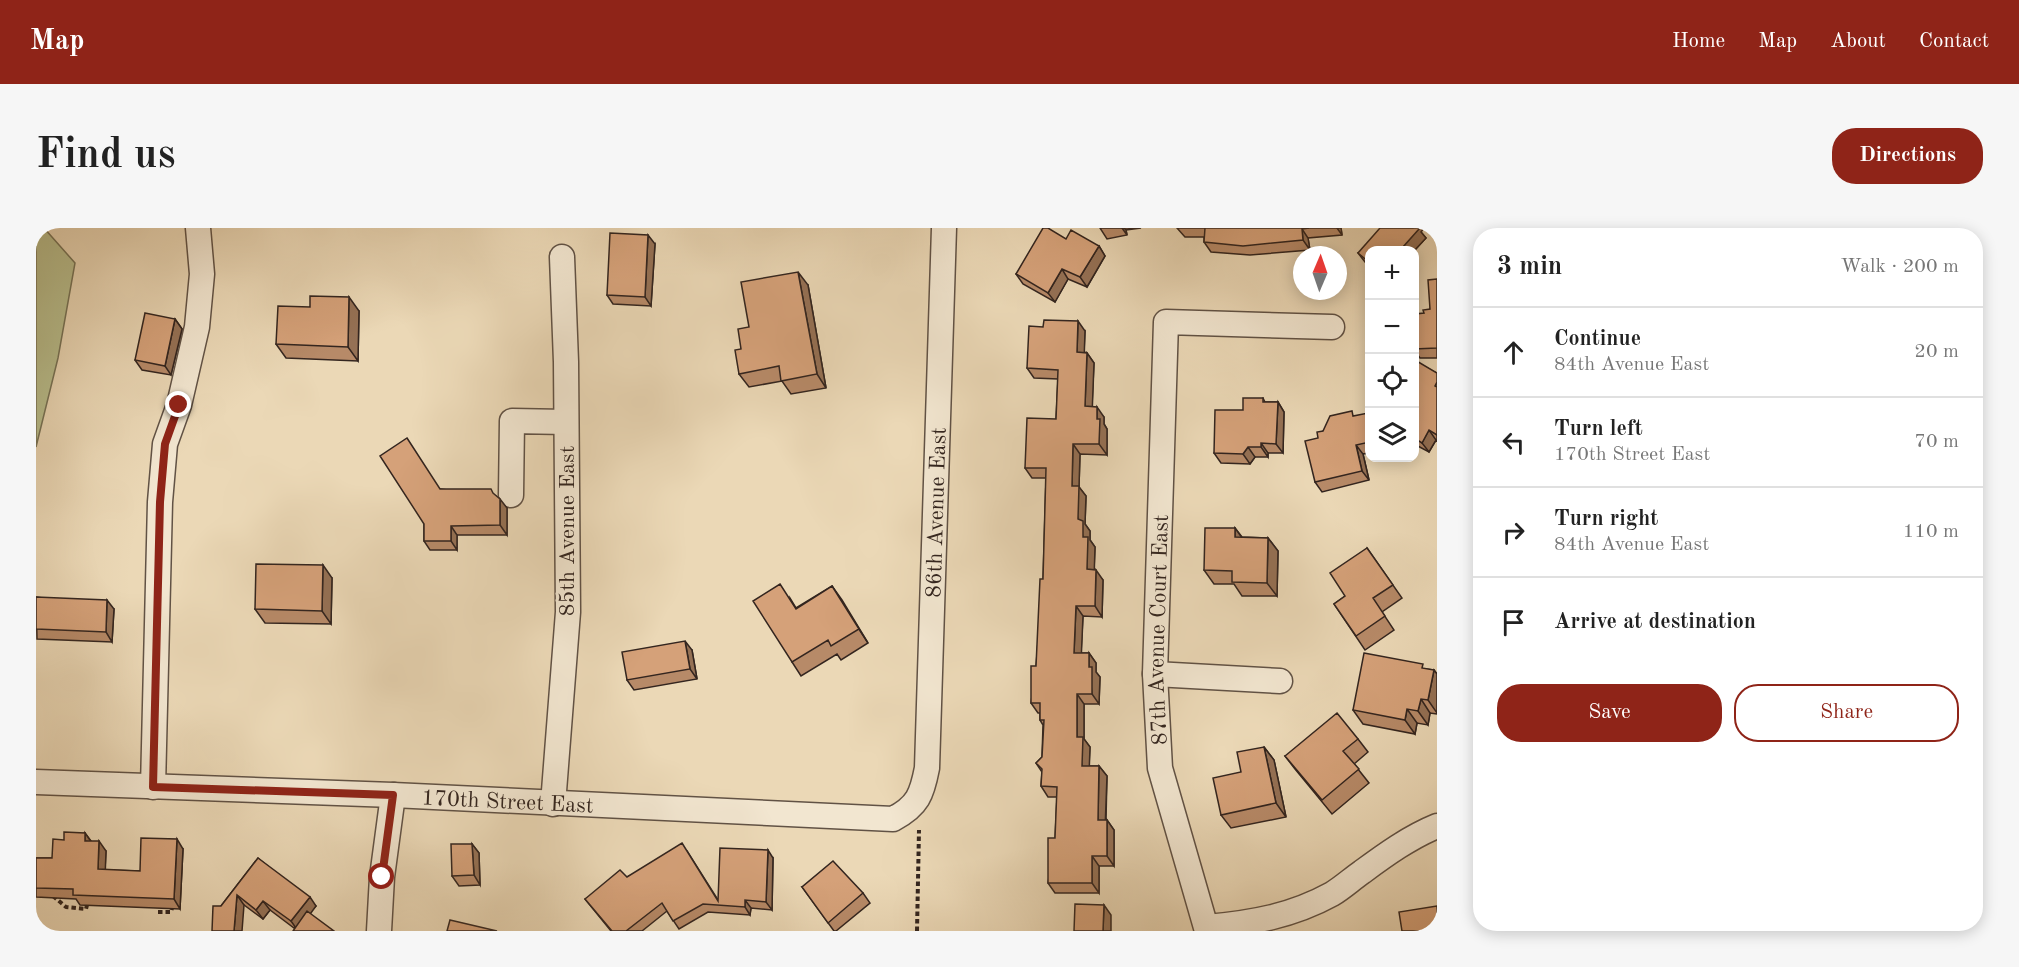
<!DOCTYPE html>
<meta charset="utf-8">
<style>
body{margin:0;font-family:"Old Standard TT",serif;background:#f6f6f6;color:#222}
.controls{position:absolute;right:18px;top:18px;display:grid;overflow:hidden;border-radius:12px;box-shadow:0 3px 15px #0003}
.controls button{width:54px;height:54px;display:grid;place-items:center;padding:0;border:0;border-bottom:2px solid #e0e0e0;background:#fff;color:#222;font:30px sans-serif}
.compass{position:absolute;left:1257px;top:18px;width:54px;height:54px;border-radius:50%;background:#fff;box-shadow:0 3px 15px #0003;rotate:2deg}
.stop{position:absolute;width:18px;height:18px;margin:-14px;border:4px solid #8f2418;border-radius:50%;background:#fff}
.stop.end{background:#8f2418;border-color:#fff;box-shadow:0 2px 6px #0008}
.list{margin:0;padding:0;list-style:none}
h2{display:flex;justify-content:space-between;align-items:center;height:78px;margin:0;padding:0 24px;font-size:26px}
h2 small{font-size:20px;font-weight:400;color:#767676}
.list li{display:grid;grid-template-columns:39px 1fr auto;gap:18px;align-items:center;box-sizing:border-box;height:90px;padding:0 24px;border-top:2px solid #e0e0e0}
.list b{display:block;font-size:22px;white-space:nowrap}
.list p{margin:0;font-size:20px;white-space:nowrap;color:#767676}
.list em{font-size:20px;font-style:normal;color:#767676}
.actions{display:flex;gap:12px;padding:18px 24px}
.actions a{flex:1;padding:14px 0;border:2px solid #8f2418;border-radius:24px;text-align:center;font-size:21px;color:#8f2418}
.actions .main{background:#8f2418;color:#fff}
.icon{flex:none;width:33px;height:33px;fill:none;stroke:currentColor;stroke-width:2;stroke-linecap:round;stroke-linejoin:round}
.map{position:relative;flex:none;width:1401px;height:703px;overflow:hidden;border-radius:24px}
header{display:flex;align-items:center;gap:36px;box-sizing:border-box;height:84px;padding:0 30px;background:#8f2418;color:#fff}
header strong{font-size:28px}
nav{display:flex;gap:33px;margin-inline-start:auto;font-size:21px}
.intro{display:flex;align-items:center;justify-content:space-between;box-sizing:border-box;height:144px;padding:0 36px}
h1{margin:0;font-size:42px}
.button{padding:15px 27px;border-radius:24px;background:#8f2418;color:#fff;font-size:21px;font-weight:700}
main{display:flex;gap:36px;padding:0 36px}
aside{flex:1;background:#fff;border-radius:24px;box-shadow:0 3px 15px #0003}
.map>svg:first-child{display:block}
.green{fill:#b8be8d;stroke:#767256;stroke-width:1.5}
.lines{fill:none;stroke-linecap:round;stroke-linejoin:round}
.minor-casing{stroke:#615245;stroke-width:27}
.path{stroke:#33251f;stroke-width:4;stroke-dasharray:4.5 3;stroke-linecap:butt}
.minor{stroke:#f2e6d0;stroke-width:24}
.wall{fill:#b78a68;stroke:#33251f;stroke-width:1.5}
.shaded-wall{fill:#957155;stroke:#33251f;stroke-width:1.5}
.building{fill:#d5a179;stroke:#33251f;stroke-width:1.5}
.route{stroke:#8f2418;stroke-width:8}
.labels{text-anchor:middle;stroke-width:6;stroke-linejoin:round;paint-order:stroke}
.street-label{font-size:22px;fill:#33251f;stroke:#f2e6d0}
</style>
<header>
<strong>Map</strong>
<nav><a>Home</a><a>Map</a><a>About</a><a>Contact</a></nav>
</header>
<div class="intro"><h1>Find us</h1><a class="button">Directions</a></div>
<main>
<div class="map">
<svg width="1401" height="703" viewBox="0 0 1401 703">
<rect width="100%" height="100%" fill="#ebd8b6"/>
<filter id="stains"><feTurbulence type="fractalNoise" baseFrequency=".00333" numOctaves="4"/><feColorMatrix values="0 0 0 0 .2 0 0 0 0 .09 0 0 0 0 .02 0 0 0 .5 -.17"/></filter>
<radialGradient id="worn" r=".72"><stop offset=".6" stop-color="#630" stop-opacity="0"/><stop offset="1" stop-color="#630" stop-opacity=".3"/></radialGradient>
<!-- green -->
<path class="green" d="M 0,0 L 8,0 L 39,35 L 22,130 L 0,219 Z"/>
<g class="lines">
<!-- minor casing -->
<g class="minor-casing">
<g id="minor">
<path d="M 475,267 L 476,193 L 530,194"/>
<path d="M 1119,446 L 1244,453"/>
<path id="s1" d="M 0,554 L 357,567 L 857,591 C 882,578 886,566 891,540 L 908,0"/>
<path d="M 117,559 L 124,274 L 129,216 L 143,177 L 161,99 L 166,46 L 162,0"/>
<path d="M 517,576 L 532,384 L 530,134 L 526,29"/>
<path d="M 1171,699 C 1216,695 1256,688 1296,666 C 1306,660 1316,651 1326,644 C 1349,627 1374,609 1401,598"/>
<path d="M 343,703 L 346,649 L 357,567"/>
<path id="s2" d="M 1171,703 L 1124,540 L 1119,446 L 1130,94 L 1296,99"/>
</g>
</g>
<!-- path -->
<path class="path" d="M 17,668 L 30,679 L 50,681 L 51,677
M 122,684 L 135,684 L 136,680
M 881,703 L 883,602"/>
<!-- minor -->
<use href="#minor" class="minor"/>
</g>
<!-- wall -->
<path class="wall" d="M 1064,0 L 1105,0 L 1090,2 L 1091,7 L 1071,11 Z
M 1141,0 L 1305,0 L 1306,7 L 1272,10 L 1274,22 L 1214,27 L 1175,24 L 1168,14 L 1168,9 L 1149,9 Z
M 1385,4 L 1390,10 L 1378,23 L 1334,22 L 1334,39 L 1329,34 L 1322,25 Z
M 1030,11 L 1063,18 L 1069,28 L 1051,59 L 1032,51 L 1019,74 L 987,56 L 980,46 Z
M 619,16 L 615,78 L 577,76 L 571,67 Z
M 1401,51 L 1401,130 L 1384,130 L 1378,122 L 1378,95 L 1388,85 L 1394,81 Z
M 772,57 L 790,160 L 755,166 L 746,153 L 713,159 L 703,146 L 705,121 L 713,99 Z
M 274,79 L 323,83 L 322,133 L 250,130 L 240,116 Z
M 139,91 L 146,101 L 135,147 L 106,142 L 99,132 Z
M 1049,103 L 1048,124 L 1051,125 L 1058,135 L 1056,178 L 1068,189 L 1068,196 L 1071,201 L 1071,227 L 1044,226 L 1043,259 L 1050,268 L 1049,296 L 1054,303 L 1054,312 L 1059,319 L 1058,342 L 1067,352 L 1066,389 L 1047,388 L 1045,425 L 1053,425 L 1060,435 L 1060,444 L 1064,449 L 1063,476 L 1048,476 L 1048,511 L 1054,519 L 1053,538 L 1063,538 L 1071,548 L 1070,592 L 1071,592 L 1078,602 L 1078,638 L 1063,638 L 1063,665 L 1019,665 L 1012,655 L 1019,610 L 1021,569 L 1012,569 L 1005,558 L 1006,544 L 1000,535 L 1006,529 L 1007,497 L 1004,492 L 1004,485 L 1002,485 L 995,475 L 1000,438 L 1007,351 L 1010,250 L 996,250 L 989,240 L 1020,191 L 1022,151 L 998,150 L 991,140 Z
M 1378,133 L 1401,145 L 1401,213 L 1400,212 L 1393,224 L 1378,216 Z
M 1227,170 L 1229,174 L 1242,174 L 1248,184 L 1247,225 L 1232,225 L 1232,229 L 1219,229 L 1214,236 L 1185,235 L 1178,225 L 1207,182 Z
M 1334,187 L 1334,225 L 1327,226 L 1333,252 L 1286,264 L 1279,254 L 1287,203 L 1319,188 Z
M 404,261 L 460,268 L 471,280 L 471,307 L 421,307 L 421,322 L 394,322 L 388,313 L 388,296 Z
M 1199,300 L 1206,309 L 1232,310 L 1242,323 L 1241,368 L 1206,368 L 1198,356 L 1178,356 L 1168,342 Z
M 1331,320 L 1366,370 L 1346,384 L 1358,402 L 1329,422 L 1298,376 L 1309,368 Z
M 296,350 L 295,396 L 229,395 L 219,381 Z
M 796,358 L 832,415 L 805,432 L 801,426 L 765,448 L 756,434 L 754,370 L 760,380 Z
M 0,369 L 78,381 L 76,414 L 1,411 Z
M 656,422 L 661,451 L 598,462 L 591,452 Z
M 1390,441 L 1398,442 L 1401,446 L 1401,486 L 1394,485 L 1392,497 L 1381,495 L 1379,506 L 1327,496 L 1317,482 Z
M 1322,511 L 1332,524 L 1318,536 L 1333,555 L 1296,586 L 1259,541 L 1249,528 Z
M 1228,519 L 1238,532 L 1250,589 L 1195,600 L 1185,587 Z
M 49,605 L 55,613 L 70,623 L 69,642 L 104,643 L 147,621 L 144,681 L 44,677 L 40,671 L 0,669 L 0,630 L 16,630 L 28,612 Z
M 436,616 L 443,625 L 444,657 L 423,658 L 416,648 Z
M 651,623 L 682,672 L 737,630 L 736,682 L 715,680 L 714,687 L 672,684 L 643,701 L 631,683 L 606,703 L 575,703 L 549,671 L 591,649 Z
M 222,630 L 280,678 L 258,700 L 234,682 L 227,691 L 208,677 L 185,678 Z
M 766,659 L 827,665 L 834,675 L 800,703 L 798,703 Z"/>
<!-- shaded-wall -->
<path class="shaded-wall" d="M 1086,0 L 1088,0 L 1090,2 L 1091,7 Z
M 1301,0 L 1305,0 L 1306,7 Z
M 1380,0 L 1388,0 L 1385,4 L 1390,10 L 1378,23 L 1369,22 L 1367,19 Z
M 1266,1 L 1272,10 L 1274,22 L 1267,12 Z
M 612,7 L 619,16 L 615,78 L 609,69 Z
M 1063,18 L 1069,28 L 1051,59 L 1044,49 Z
M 1378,31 L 1382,36 L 1378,40 Z
M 1026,41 L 1032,51 L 1019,74 L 1012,65 Z
M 762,44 L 772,57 L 790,160 L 781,146 Z
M 313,69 L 323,83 L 322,133 L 312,119 Z
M 139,91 L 146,101 L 135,147 L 129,138 Z
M 1042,93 L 1049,103 L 1048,134 L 1041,124 Z
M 1051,125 L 1058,135 L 1056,188 L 1049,178 Z
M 1242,174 L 1248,184 L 1247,225 L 1240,216 Z
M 1061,179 L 1068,189 L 1068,196 L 1071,201 L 1071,227 L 1063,216 L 1061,191 Z
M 1393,202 L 1400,212 L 1393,224 L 1386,215 Z
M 1225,215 L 1232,225 L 1232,229 L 1225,219 Z
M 1037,216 L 1044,226 L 1043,259 L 1050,268 L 1049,296 L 1054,303 L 1054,312 L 1059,319 L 1058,352 L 1051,341 L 1047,309 L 1042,291 L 1036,258 Z
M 1320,217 L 1327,226 L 1333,252 L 1326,243 Z
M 1212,219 L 1219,229 L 1214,236 L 1207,226 Z
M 464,271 L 471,280 L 471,307 L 464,297 Z
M 415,298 L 421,307 L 421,322 L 415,313 Z
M 1199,300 L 1209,314 L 1199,309 Z
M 1232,310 L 1242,323 L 1241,368 L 1231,355 Z
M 287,337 L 296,350 L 295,396 L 286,383 Z
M 1060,342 L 1067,352 L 1066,389 L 1059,378 Z
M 796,358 L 806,372 L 832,415 L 823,401 Z
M 71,372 L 78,381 L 76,414 L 70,404 Z
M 1040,378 L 1047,388 L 1045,435 L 1038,425 Z
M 649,413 L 656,422 L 661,451 L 654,441 Z
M 1053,425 L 1060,435 L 1060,444 L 1064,449 L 1063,476 L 1056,466 L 1053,439 Z
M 1398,442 L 1401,446 L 1401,485 L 1392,472 Z
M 1041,466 L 1048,476 L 1048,511 L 1054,519 L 1053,548 L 1046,538 L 1041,509 Z
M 1385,471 L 1394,485 L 1392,497 L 1382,483 Z
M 1371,481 L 1381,495 L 1379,506 L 1369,492 Z
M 1228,519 L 1238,532 L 1250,589 L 1240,575 Z
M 1063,538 L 1071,548 L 1069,602 L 1062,592 Z
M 1071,592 L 1078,602 L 1078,638 L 1071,628 Z
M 49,605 L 56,615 L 49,613 Z
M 141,611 L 147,621 L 144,681 L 138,671 Z
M 63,613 L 70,623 L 69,651 L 62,641 Z
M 436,616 L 443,625 L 444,657 L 438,647 Z
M 732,622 L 737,630 L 736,682 L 730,674 Z
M 1056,628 L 1063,638 L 1063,665 L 1056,655 Z
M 201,667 L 208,677 L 206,703 L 198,703 Z
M 274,669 L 280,678 L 262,703 L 255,693 Z
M 709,672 L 715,680 L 714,687 L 709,679 Z
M 227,673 L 234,682 L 227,691 L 220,682 Z
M 1068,677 L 1075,687 L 1075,703 L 1067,703 Z"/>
<!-- building -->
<path class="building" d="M 1007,0 L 1012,0 L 1030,11 L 1035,2 L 1063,18 L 1044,49 L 1026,41 L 1012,65 L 980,46 Z
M 1169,0 L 1273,0 L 1266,1 L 1267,12 L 1207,18 L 1168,14 Z
M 1344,0 L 1382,0 L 1383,1 L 1367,19 L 1371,22 L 1334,22 L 1334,35 L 1322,25 Z
M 574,5 L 612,7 L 609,69 L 571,67 Z
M 762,44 L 781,146 L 745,153 L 743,138 L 703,146 L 699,122 L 705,121 L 702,101 L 713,99 L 705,54 Z
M 1401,51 L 1401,120 L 1378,121 L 1379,86 L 1388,85 L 1387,82 L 1394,81 L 1392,52 Z
M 274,68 L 313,69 L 312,119 L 240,116 L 242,78 L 274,79 Z
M 109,85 L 139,91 L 129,138 L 99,132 Z
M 1008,92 L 1042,93 L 1041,124 L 1051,125 L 1049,178 L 1061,179 L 1061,191 L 1064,191 L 1063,216 L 1037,216 L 1036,258 L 1043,258 L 1042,291 L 1047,293 L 1047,309 L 1052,309 L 1051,341 L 1060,342 L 1059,378 L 1040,378 L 1038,425 L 1053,425 L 1053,439 L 1056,439 L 1056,466 L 1041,466 L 1041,509 L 1047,509 L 1046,538 L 1063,538 L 1062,592 L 1071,592 L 1071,628 L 1056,628 L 1056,655 L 1012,655 L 1012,610 L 1019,610 L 1021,559 L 1005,558 L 1006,541 L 1000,535 L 1006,529 L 1008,492 L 1004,492 L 1004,475 L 995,475 L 995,438 L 1000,438 L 1004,351 L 1007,351 L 1010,240 L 989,240 L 991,190 L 1020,191 L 1022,142 L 991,140 L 993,98 L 1007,99 Z
M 1379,132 L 1401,145 L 1401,154 L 1399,158 L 1401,159 L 1401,207 L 1393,202 L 1386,215 L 1378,210 Z
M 1207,170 L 1227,170 L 1227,174 L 1242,174 L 1240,216 L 1225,215 L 1225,219 L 1212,219 L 1207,226 L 1178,225 L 1179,182 L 1207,182 Z
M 1316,183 L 1317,188 L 1332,185 L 1334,191 L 1334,214 L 1320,217 L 1326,243 L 1279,254 L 1269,213 L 1282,210 L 1281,204 L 1287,203 L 1294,188 Z
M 371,210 L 404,261 L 455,261 L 457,265 L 464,271 L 464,297 L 415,298 L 415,313 L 388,313 L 388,296 L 344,228 Z
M 1169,300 L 1199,300 L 1199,309 L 1232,310 L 1231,355 L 1196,354 L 1196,343 L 1168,342 Z
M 1331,320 L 1357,357 L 1337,370 L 1349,388 L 1320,408 L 1298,376 L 1309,368 L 1294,345 Z
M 220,336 L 287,337 L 286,383 L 219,381 Z
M 744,356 L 760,381 L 796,358 L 823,401 L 795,418 L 792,412 L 756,434 L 717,373 Z
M 0,369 L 71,372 L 70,404 L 0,401 Z
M 649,413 L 654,441 L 591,452 L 586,424 Z
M 1328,425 L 1387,436 L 1386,440 L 1398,442 L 1392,472 L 1385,471 L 1382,483 L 1371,481 L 1369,492 L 1317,482 Z
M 1301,485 L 1322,511 L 1307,523 L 1323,541 L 1286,572 L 1249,528 Z
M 1228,519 L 1240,575 L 1185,587 L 1177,550 L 1205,544 L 1201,524 Z
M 28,604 L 49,605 L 49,613 L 63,613 L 62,641 L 104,643 L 105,610 L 141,611 L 138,671 L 37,667 L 37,661 L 0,660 L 0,630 L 16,630 L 17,611 L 28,612 Z
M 646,615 L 682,673 L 684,620 L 732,622 L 730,674 L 709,672 L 709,679 L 667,676 L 637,693 L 626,675 L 590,703 L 576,703 L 549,671 L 584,642 L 591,649 Z
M 415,616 L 436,616 L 438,647 L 416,648 Z
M 222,630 L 274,669 L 255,693 L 227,673 L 220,682 L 201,667 L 198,703 L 176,703 L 177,678 L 185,678 Z
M 797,633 L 827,665 L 792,695 L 766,659 Z
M 1039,676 L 1068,677 L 1067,703 L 1038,703 Z
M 1401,678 L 1401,703 L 1366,703 L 1363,684 Z
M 271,683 L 298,703 L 257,703 Z
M 414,692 L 461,703 L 411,703 Z"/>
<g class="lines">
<!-- route -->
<path class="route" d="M 143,177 L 129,216 L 124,274 L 117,559 L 357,567 L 346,649"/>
</g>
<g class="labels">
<!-- street labels -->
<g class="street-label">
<text dy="8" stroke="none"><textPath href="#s1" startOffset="1178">86th Avenue East</textPath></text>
<text transform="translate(530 303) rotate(-90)" y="8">85th Avenue East</text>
<text dy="8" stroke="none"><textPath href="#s2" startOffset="308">87th Avenue Court East</textPath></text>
<text dy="8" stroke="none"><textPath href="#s1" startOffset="472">170th Street East</textPath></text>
</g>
</g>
<rect width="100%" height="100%" filter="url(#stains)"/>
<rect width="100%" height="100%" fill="url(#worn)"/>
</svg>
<div class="controls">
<button>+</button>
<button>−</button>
<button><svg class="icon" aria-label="locate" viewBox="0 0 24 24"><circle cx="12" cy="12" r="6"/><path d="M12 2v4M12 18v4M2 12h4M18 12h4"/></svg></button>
<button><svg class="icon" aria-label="layers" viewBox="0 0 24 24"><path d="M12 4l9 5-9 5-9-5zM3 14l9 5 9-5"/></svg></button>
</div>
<svg class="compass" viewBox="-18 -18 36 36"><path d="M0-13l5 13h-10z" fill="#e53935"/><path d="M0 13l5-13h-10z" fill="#767676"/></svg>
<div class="stop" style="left:346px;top:649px"></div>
<div class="stop end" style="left:143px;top:177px"></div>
</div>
<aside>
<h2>3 min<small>Walk · 200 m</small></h2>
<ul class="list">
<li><svg class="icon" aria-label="ahead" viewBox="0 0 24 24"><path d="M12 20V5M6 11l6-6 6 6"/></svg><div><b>Continue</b><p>84th Avenue East</p></div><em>20 m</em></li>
<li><svg class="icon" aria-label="left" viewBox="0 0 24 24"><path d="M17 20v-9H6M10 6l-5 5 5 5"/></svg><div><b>Turn left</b><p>170th Street East</p></div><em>70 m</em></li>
<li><svg class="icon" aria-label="right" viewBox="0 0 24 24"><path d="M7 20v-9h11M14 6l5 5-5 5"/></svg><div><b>Turn right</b><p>84th Avenue East</p></div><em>110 m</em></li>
<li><svg class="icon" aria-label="arrive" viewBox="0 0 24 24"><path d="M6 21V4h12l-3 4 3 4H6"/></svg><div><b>Arrive at destination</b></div></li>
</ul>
<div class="actions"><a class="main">Save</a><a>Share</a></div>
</aside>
</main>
